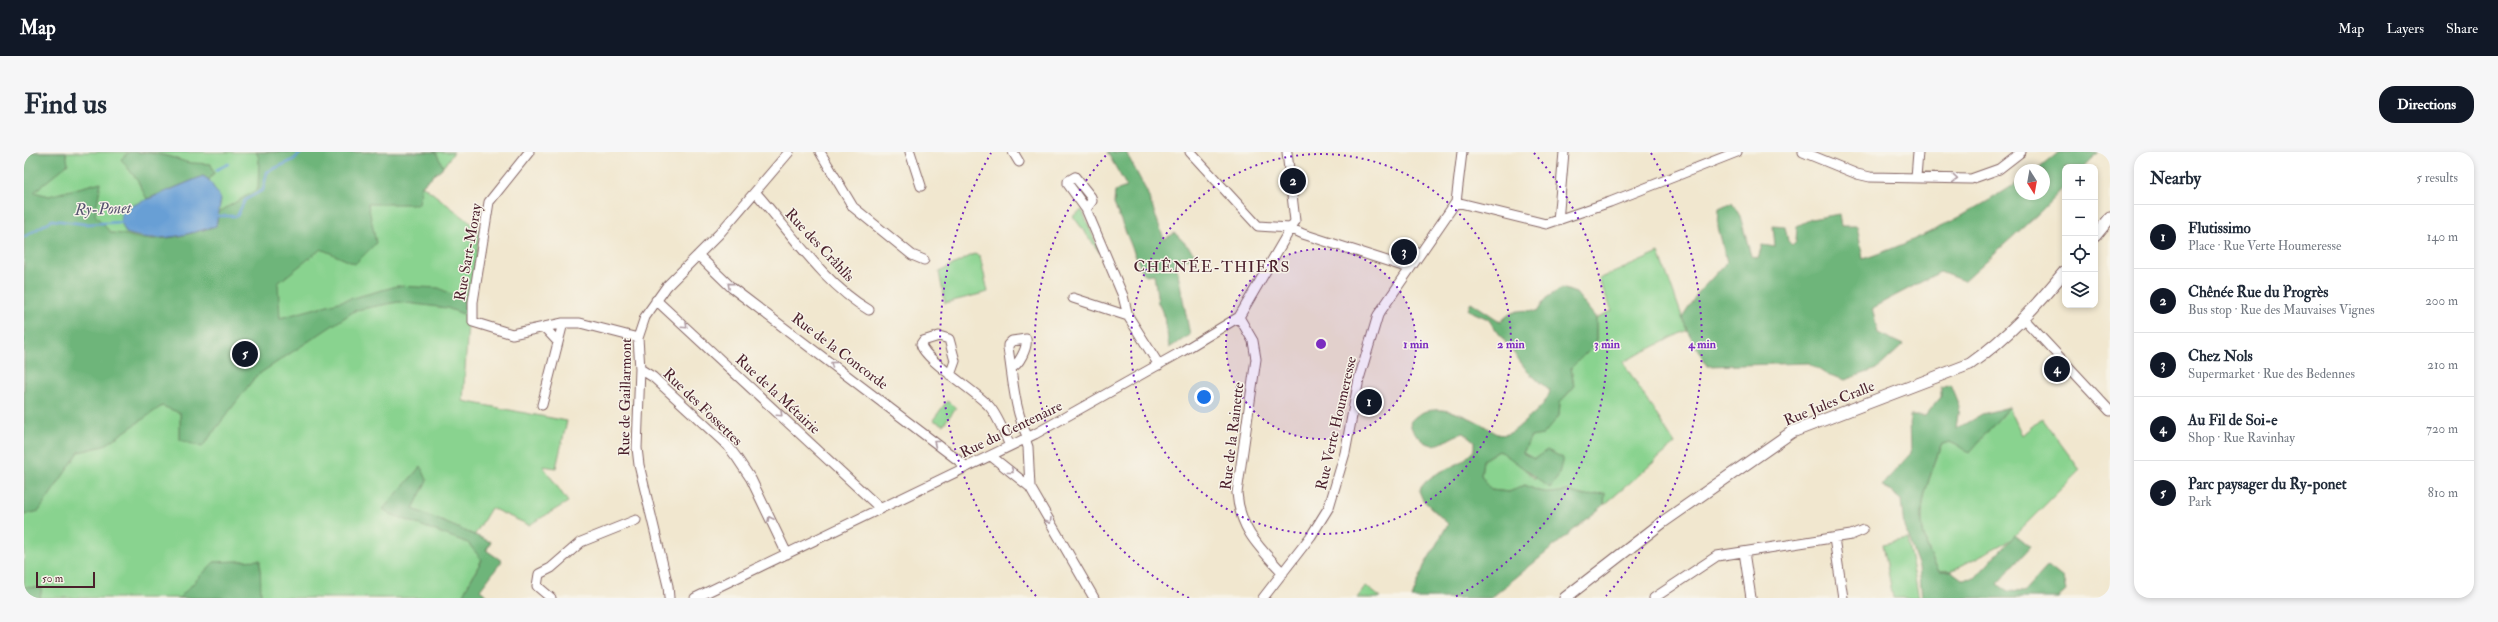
<!DOCTYPE html>
<meta charset="utf-8">
<style>
body{margin:0;font-family:"IM FELL Double Pica",serif;background:#f6f6f7;color:#1f2937}
.controls{position:absolute;right:12px;top:12px;display:grid;overflow:hidden;border-radius:8px;box-shadow:0 2px 6px #0003}
.controls button{width:36px;height:36px;display:grid;place-items:center;padding:0;border:0;border-bottom:1px solid #e0e1e3;background:#fff;color:#1f2937;font:20px sans-serif}
.compass{position:absolute;left:1990px;top:12px;width:36px;height:36px;border-radius:50%;background:#fff;box-shadow:0 2px 6px #0003;rotate:169deg}
.scale{position:absolute;left:12px;bottom:10px;width:59px;box-sizing:border-box;padding-left:4px;border:2px solid #4a1f2b;border-top:0;font-size:11px;line-height:14px;white-space:nowrap;color:#4a1f2b;-webkit-text-stroke:3px #f7f3e8;paint-order:stroke}
.you{position:absolute;left:1180px;top:245px;width:14px;height:14px;margin:-10px;border:3px solid #fff;border-radius:50%;background:#1a73e8;box-shadow:0 0 0 6px #1a73e833}
.badge{display:grid;place-items:center;width:26px;height:26px;border-radius:50%;background:#111827;color:#fff;font-size:13px;font-weight:700}
.pin{position:absolute;translate:-50% -50%;border:2px solid #fff;box-shadow:0 1px 4px #0006}
.list{margin:0;padding:0;list-style:none}
h2{display:flex;justify-content:space-between;align-items:center;height:52px;margin:0;padding:0 16px;font-size:17px}
h2 small{font-size:13px;font-weight:400;color:#747a83}
.list li{display:grid;grid-template-columns:26px 1fr auto;gap:12px;align-items:center;box-sizing:border-box;height:64px;padding:0 16px;border-top:1px solid #e0e1e3}
.list b{display:block;font-size:15px;white-space:nowrap}
.list p{margin:0;font-size:13px;white-space:nowrap;color:#747a83}
.list em{font-size:13px;font-style:normal;color:#747a83}
.icon{flex:none;width:22px;height:22px;fill:none;stroke:currentColor;stroke-width:2;stroke-linecap:round;stroke-linejoin:round}
.map{position:relative;flex:none;width:2086px;height:446px;overflow:hidden;border-radius:16px}
header{display:flex;align-items:center;gap:24px;box-sizing:border-box;height:56px;padding:0 20px;background:#111827;color:#fff}
header strong{font-size:19px}
nav{display:flex;gap:22px;margin-inline-start:auto;font-size:14px}
.intro{display:flex;align-items:center;justify-content:space-between;box-sizing:border-box;height:96px;padding:0 24px}
h1{margin:0;font-size:28px}
.button{padding:10px 18px;border-radius:16px;background:#111827;color:#fff;font-size:14px;font-weight:700}
main{display:flex;gap:24px;padding:0 24px}
aside{flex:1;background:#fff;border-radius:16px;box-shadow:0 2px 6px #0003}
.map>svg:first-child{display:block}
.green{fill:#89d38f;stroke:#6a795d}
.forest{fill:#6eb57a;stroke:#5c6a52}
.water{fill:#689fd5;stroke:#595f80}
.lines{fill:none;stroke-linecap:round;stroke-linejoin:round}
.stream{stroke:#689fd5;stroke-width:2.5}
.minor-casing{stroke:#846564;stroke-width:11}
.tertiary-casing{stroke:#846564;stroke-width:13}
.minor{stroke:#fff;stroke-width:9}
.tertiary{stroke:#fff;stroke-width:11}
.oneway{stroke:#ae9aa0}
.ring{fill:none;stroke:#7b2cbf;stroke-width:2;stroke-dasharray:2 4}
.labels{text-anchor:middle;stroke-width:3;stroke-linejoin:round;paint-order:stroke}
.street-label{font-size:15px;fill:#4a1f2b;stroke:#f7f3e8}
.water-label{font-size:16px;font-style:italic;fill:#56526f;stroke:#f7f3e8}
.neighbourhood-label{font-size:16px;letter-spacing:1px;fill:#4a1f2b;stroke:#f7f3e8}
.centre{fill:#7b2cbf;stroke:#f7f3e8;stroke-width:2}
.ring-label{font-size:12px;text-anchor:middle;font-weight:bold;fill:#7b2cbf;stroke:#f7f3e8;stroke-width:3;stroke-linejoin:round;paint-order:stroke}
</style>
<header>
<strong>Map</strong>
<nav><a>Map</a><a>Layers</a><a>Share</a></nav>
</header>
<div class="intro"><h1>Find us</h1><a class="button">Directions</a></div>
<main>
<div class="map">
<svg width="2086" height="446" viewBox="0 0 2086 446">
<rect width="100%" height="100%" fill="#f7f3e8"/>
<filter id="ink" filterUnits="userSpaceOnUse"><feTurbulence type="fractalNoise" baseFrequency=".025" numOctaves="2"/><feDisplacementMap in="SourceGraphic" scale="8" xChannelSelector="R" yChannelSelector="G"/><feConvolveMatrix kernelMatrix="1 2 1 2 8 2 1 2 1" color-interpolation-filters="sRGB"/></filter>
<filter id="wash" filterUnits="userSpaceOnUse"><feTurbulence type="fractalNoise" baseFrequency=".012" numOctaves="4" result="noise"/><feDisplacementMap in="SourceGraphic" scale="16" xChannelSelector="R" yChannelSelector="G"/><feGaussianBlur stdDeviation="0.9" result="paint"/><feColorMatrix in="noise" values="0 0 0 0 0 0 0 0 0 0 0 0 0 0 0 0 0 1.4 0 .05"/><feComposite in="paint" operator="in"/></filter>
<g filter="url(#wash)">
<rect width="100%" height="100%" fill="#f1e7cf"/>
<!-- green -->
<path class="green" d="M 0,0 L 430,0 L 419,15 L 398,33 L 456,78 L 445,156 L 439,249 L 543,269 L 532,316 L 519,314 L 544,350 L 505,373 L 467,356 L 450,384 L 467,390 L 439,443 L 445,446 L 0,446 Z
M 1058,58 L 1076,101 L 1049,64 Z
M 1635,101 L 1663,178 L 1599,210 L 1651,292 L 1580,353 L 1580,342 L 1561,344 L 1543,339 L 1528,342 L 1514,339 L 1501,333 L 1485,340 L 1467,338 L 1457,323 L 1459,308 L 1475,298 L 1494,311 L 1511,327 L 1510,307 L 1499,301 L 1507,285 L 1535,264 L 1536,250 L 1550,235 L 1547,216 L 1572,191 L 1572,166 L 1588,159 L 1575,127 Z
M 950,102 L 956,104 L 964,140 L 921,151 L 915,120 Z
M 923,249 L 932,256 L 919,273 L 909,268 Z
M 1985,255 L 1998,283 L 2018,266 L 2056,318 L 1986,388 L 1927,419 L 1915,419 C 1885,369 1900,343 1917,293 L 1926,290 L 1946,299 Z
M 1883,387 L 1895,446 L 1869,446 L 1859,392 Z
M 1342,434 L 1357,446 L 1333,446 Z"/>
<!-- forest -->
<path class="forest" d="M 5,0 L 42,0 L 44,12 L 10,40 L 25,44 L 77,30 L 71,63 L 87,81 C 101,81 109,86 121,87 C 146,88 169,81 192,74 L 195,60 L 234,37 L 235,6 L 232,0 L 412,0 L 419,15 L 398,33 L 395,52 L 344,52 L 352,91 L 331,112 L 297,97 L 254,131 L 256,166 L 373,134 L 415,136 L 442,150 L 442,158 L 439,162 L 423,156 L 374,150 L 332,158 L 232,224 L 178,295 L 156,288 L 156,261 L 138,254 L 80,294 L 55,300 L 15,359 L 0,363 L 0,2 Z
M 105,0 C 126,0 139,2 159,9 C 166,12 178,11 187,12 L 190,21 L 185,28 L 179,24 L 123,47 L 113,28 L 97,7 Z
M 1083,0 L 1102,0 L 1123,40 L 1140,87 L 1151,81 L 1173,104 L 1152,111 L 1166,183 L 1145,196 L 1141,165 L 1134,151 L 1130,122 L 1121,123 L 1117,117 L 1090,52 L 1091,39 L 1103,35 Z
M 2035,0 L 2074,0 L 2059,15 L 2041,15 L 2041,34 L 2015,61 L 1940,129 L 1916,120 L 1848,156 L 1854,181 L 1879,193 L 1853,217 L 1821,228 L 1800,221 L 1785,211 L 1683,214 L 1663,178 L 1658,165 L 1673,142 L 1703,110 L 1694,75 L 1695,57 L 1708,51 L 1716,64 L 1727,104 L 1734,106 L 1738,93 L 1751,95 L 1749,74 L 1761,75 L 1764,89 L 1768,93 L 1772,89 L 1773,74 L 1787,67 L 1815,62 L 1817,74 L 1833,74 L 1839,107 C 1894,89 1947,61 1996,29 L 1996,42 L 2020,42 L 2020,18 L 2013,18 Z
M 1538,136 L 1552,141 L 1572,166 L 1572,191 L 1547,216 L 1550,235 L 1536,250 L 1535,264 L 1519,283 L 1507,285 L 1499,301 L 1510,307 L 1523,298 L 1539,306 L 1534,325 L 1526,336 L 1475,298 L 1459,308 L 1457,323 L 1467,338 L 1485,340 L 1501,333 L 1514,339 L 1528,341 L 1543,339 L 1561,344 L 1581,341 L 1580,353 L 1467,446 L 1388,446 L 1400,414 L 1424,372 L 1399,348 L 1395,339 C 1403,323 1420,319 1435,311 C 1440,308 1445,303 1450,299 L 1450,289 L 1440,281 C 1421,285 1413,302 1396,286 C 1390,280 1387,278 1386,270 C 1404,248 1437,260 1459,273 C 1467,278 1472,285 1483,282 C 1491,280 1499,270 1506,265 C 1514,258 1523,250 1526,239 L 1504,220 L 1464,167 L 1444,158 L 1447,150 L 1477,170 C 1485,159 1499,156 1513,160 L 1522,146 Z
M 1926,232 L 1935,254 L 1932,277 L 1958,262 L 1985,255 L 1946,300 L 1926,290 L 1917,293 C 1900,342 1885,370 1915,419 L 1927,419 L 1938,427 L 1951,426 L 1991,383 L 2006,395 L 1973,432 L 1984,439 L 2000,440 L 2024,414 L 2039,426 L 2042,439 L 2034,446 L 1898,446 L 1895,415 L 1880,375 L 1877,348 L 1858,333 L 1887,301 L 1886,264 L 1901,264 L 1917,245 L 1917,235 Z
M 397,314 L 403,328 L 389,357 L 467,390 L 462,398 L 478,409 L 456,438 L 466,446 L 445,446 L 439,442 L 458,408 L 444,391 L 366,362 L 359,357 Z
M 236,408 L 237,446 L 155,446 L 190,410 Z
M 0,435 L 18,436 L 16,446 L 0,446 Z"/>
<!-- water -->
<path class="water" d="M 179,24 L 185,28 L 197,47 L 192,74 C 161,83 134,92 102,81 L 97,70 L 97,61 L 105,55 Z"/>
<g class="lines">
<!-- stream -->
<path class="stream" d="M 192,18 L 204,12
M 191,64 L 213,64 L 221,48 L 239,38 L 243,20 L 269,8 L 278,0
M 0,85 L 28,68 L 61,72 L 100,70"/>
</g>
</g>
<g filter="url(#ink)">
<g class="lines">
<!-- minor casing -->
<g class="minor-casing">
<path id="minor" d="M 505,0 L 465,50 L 449,150 L 449,170 L 488,182 L 539,171 L 556,171 L 614,186
M 796,0 L 829,55 L 888,103 L 900,108
M 886,0 L 897,34
M 989,0 L 995,10
M 1166,0 L 1234,74 L 1266,76 L 1279,82 L 1385,116
M 1779,0 L 1833,22 L 1846,25 L 1947,27 L 1975,17 L 1997,0
M 1892,25 L 1894,0
M 732,41 C 766,79 800,132 845,158
M 1432,50 L 1522,72 L 1586,50 L 1713,0
M 1062,57 L 1044,32 L 1044,29 L 1051,25 L 1067,45 L 1068,49 L 1062,57 L 1099,144 L 1104,164 L 1135,213
M 1534,69 L 1540,0
M 674,103 L 708,136 L 943,315
M 1049,146 L 1104,164
M 632,148 L 857,357
M 1215,165 L 1229,189 L 1232,207 L 1213,341 C 1216,378 1235,395 1259,421
M 2000,167 L 2086,259
M 520,175 L 534,190
M 987,216 C 995,213 1004,195 1002,187 L 988,189 L 984,193 L 984,196 C 989,226 990,258 1004,286
M 616,217 L 629,225 L 704,294 L 713,306 L 727,327 L 763,402
M 926,223 L 931,209 L 925,187 L 915,184 L 899,189 L 897,192 C 899,207 952,239 965,254 C 974,264 980,281 986,294
M 518,253 L 539,171
M 1001,287 L 1004,295 L 1006,335
M 967,304 L 1006,335 L 1070,446
M 1810,386 L 1819,446
M 1720,400 L 1727,446
M 527,446 L 513,434 L 515,422 L 527,416 L 557,390 L 612,368
M 645,446 L 644,434 L 615,313 L 613,296 L 616,217 L 614,186 L 621,165 L 643,134 L 695,82 L 765,0
M 671,446 L 1011,282 L 1157,200 L 1215,165 L 1271,69 L 1263,0
M 1239,446 L 1287,384 L 1305,355 L 1321,301 L 1335,227 L 1354,163 L 1432,50 L 1438,0
M 1630,446 L 1693,404 L 1827,383 L 1839,378"/>
</g>
<!-- tertiary casing -->
<g class="tertiary-casing">
<path id="tertiary" d="M 2071,84 L 2086,66
M 1541,446 L 1639,370 L 1768,280 L 1946,212 C 1983,186 2012,154 2041,119"/>
</g>
<!-- minor -->
<use href="#minor" class="minor"/>
<!-- tertiary -->
<use href="#tertiary" class="tertiary"/>
</g>
<!-- one-way arrows -->
<defs><path id="oneway-chevron" d="M-2-3.5L2.5 0L-2 3.5" fill="none" stroke-width="1.6" stroke-linecap="round" stroke-linejoin="round"/></defs>
<g class="oneway">
<use href="#oneway-chevron" transform="translate(1931 27) rotate(5)"/>
<use href="#oneway-chevron" transform="translate(706 133) rotate(-138)"/>
<use href="#oneway-chevron" transform="translate(661 174) rotate(43)"/>
<use href="#oneway-chevron" transform="translate(809 212) rotate(-143)"/>
<use href="#oneway-chevron" transform="translate(756 262) rotate(43)"/>
<use href="#oneway-chevron" transform="translate(912 291) rotate(-142)"/>
<use href="#oneway-chevron" transform="translate(987 319) rotate(38)"/>
<use href="#oneway-chevron" transform="translate(746 367) rotate(-116)"/>
<use href="#oneway-chevron" transform="translate(1025 369) rotate(60)"/>
</g>
</g>
<!-- distance rings -->
<circle cx="1297" cy="192" r="95" fill="#7b2cbf" fill-opacity=".12"/>
<g class="ring">
<circle cx="1297" cy="192" r="95"/>
<circle cx="1297" cy="192" r="190"/>
<path d="M1165 446A286 286 0 0 1 1084 1M1510 1A286 286 0 0 1 1429 446"/>
<path d="M1012 444A381 381 0 0 1 967 1M1627 1A381 381 0 0 1 1582 444"/>
</g>
<g class="labels">
<!-- street labels -->
<g class="street-label">
<text transform="translate(796 93) rotate(47)" y="5">Rue des Crâhlîs</text>
<text transform="translate(444 100) rotate(-80)" y="5">Rue Sart-Moray</text>
<text transform="translate(816 199) rotate(37)" y="5">Rue de la Concorde</text>
<text transform="translate(754 242) rotate(43)" y="5">Rue de la Métairie</text>
<text transform="translate(601 245) rotate(-89)" y="5">Rue de Gaillarmont</text>
<text transform="translate(1805 251) rotate(-22)" y="5">Rue Jules Cralle</text>
<text transform="translate(679 255) rotate(44)" y="5">Rue des Fossettes</text>
<text transform="translate(1312 271) rotate(-77)" y="5">Rue Verte Houmeresse</text>
<text transform="translate(987 277) rotate(-26)" y="5">Rue du Centenaire</text>
<text transform="translate(1208 284) rotate(-83)" y="5">Rue de la Rainette</text>
</g>
<!-- water labels -->
<g class="water-label">
<text transform="translate(79 56) rotate(-2)" y="6">Ry-Ponet</text>
</g>
<!-- neighbourhood labels -->
<g class="neighbourhood-label">
<text x="1188" y="120">CHÊNÉE-THIERS</text>
</g>
</g>
<circle cx="1297" cy="192" r="6" class="centre"/>
<g class="ring-label">
<text x="1392" y="196">1 min</text>
<text x="1487" y="196">2 min</text>
<text x="1583" y="196">3 min</text>
<text x="1678" y="196">4 min</text>
</g>
</svg>
<div class="controls">
<button>+</button>
<button>−</button>
<button><svg class="icon" aria-label="locate" viewBox="0 0 24 24"><circle cx="12" cy="12" r="6"/><path d="M12 2v4M12 18v4M2 12h4M18 12h4"/></svg></button>
<button><svg class="icon" aria-label="layers" viewBox="0 0 24 24"><path d="M12 4l9 5-9 5-9-5zM3 14l9 5 9-5"/></svg></button>
</div>
<svg class="compass" viewBox="-18 -18 36 36"><path d="M0-13l5 13h-10z" fill="#e53935"/><path d="M0 13l5-13h-10z" fill="#747a83"/></svg>
<div class="scale">50 m</div>
<div class="you"></div>
<div class="pin badge" style="left:1345px;top:250px">1</div>
<div class="pin badge" style="left:1269px;top:29px">2</div>
<div class="pin badge" style="left:1380px;top:100px">3</div>
<div class="pin badge" style="left:2033px;top:217px">4</div>
<div class="pin badge" style="left:221px;top:202px">5</div>
</div>
<aside>
<h2>Nearby<small>5 results</small></h2>
<ul class="list">
<li><span class="badge">1</span><div><b>Flutissimo</b><p>Place · Rue Verte Houmeresse</p></div><em>140 m</em></li>
<li><span class="badge">2</span><div><b>Chênée Rue du Progrès</b><p>Bus stop · Rue des Mauvaises Vignes</p></div><em>200 m</em></li>
<li><span class="badge">3</span><div><b>Chez Nols</b><p>Supermarket · Rue des Bedennes</p></div><em>210 m</em></li>
<li><span class="badge">4</span><div><b>Au Fil de Soi-e</b><p>Shop · Rue Ravinhay</p></div><em>720 m</em></li>
<li><span class="badge">5</span><div><b>Parc paysager du Ry-ponet</b><p>Park</p></div><em>810 m</em></li>
</ul>
</aside>
</main>
